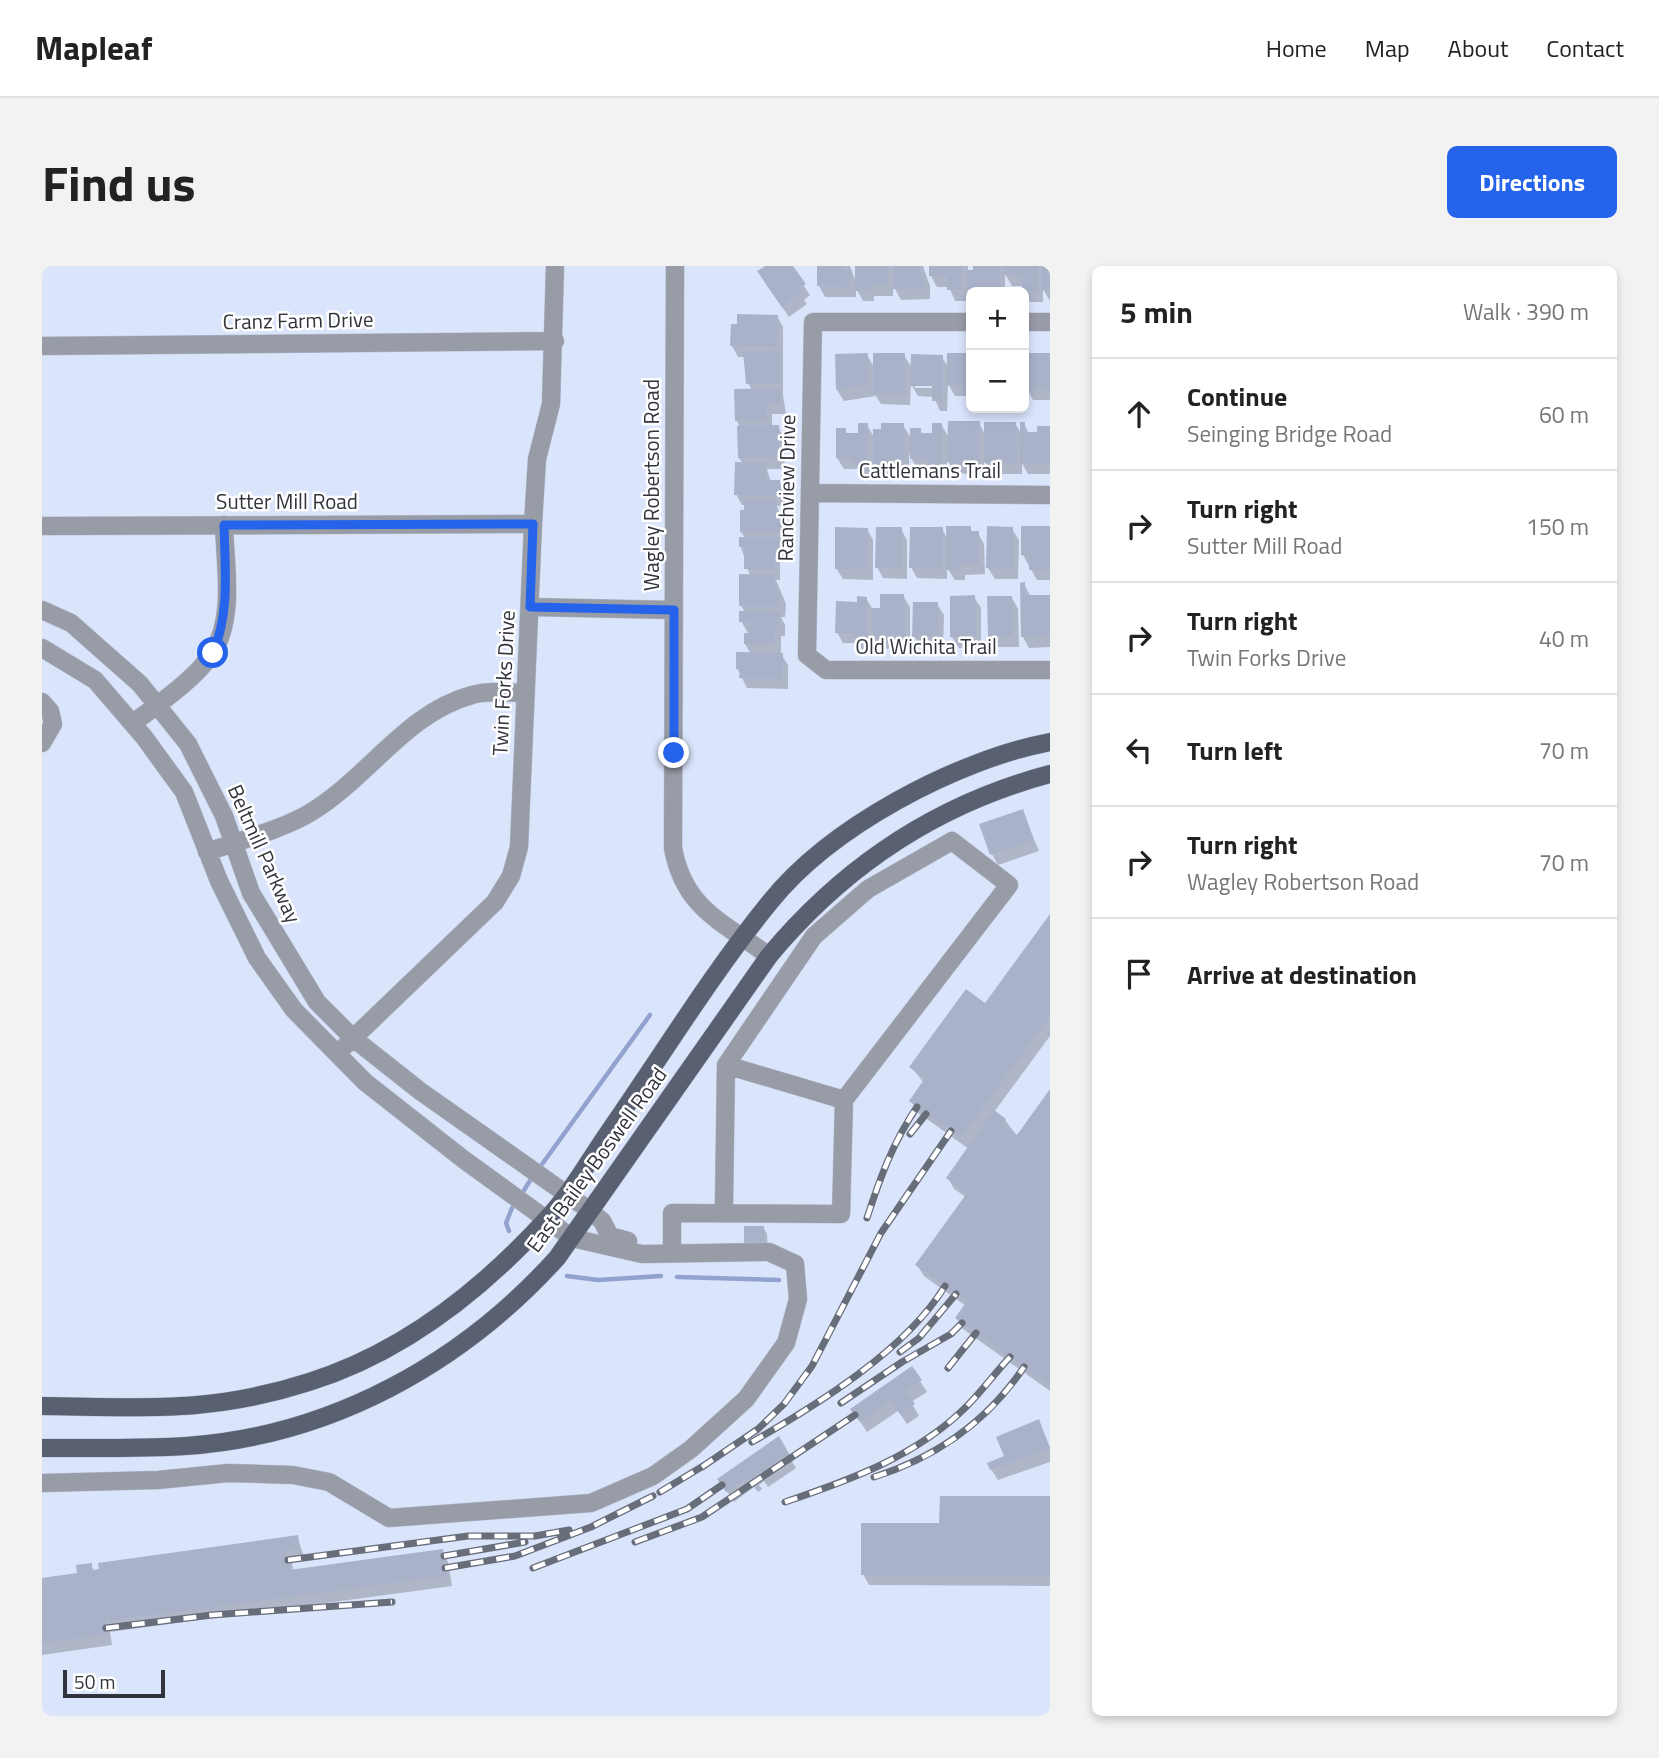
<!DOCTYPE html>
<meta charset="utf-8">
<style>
body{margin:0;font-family:"Titillium Web",sans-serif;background:#f2f2f2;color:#222}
.controls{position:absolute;right:21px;top:21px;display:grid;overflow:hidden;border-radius:10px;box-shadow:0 4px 10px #0003}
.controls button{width:63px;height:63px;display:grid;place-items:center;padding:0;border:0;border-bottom:2px solid #e0e0e0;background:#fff;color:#222;font:35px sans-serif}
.scale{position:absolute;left:21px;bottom:18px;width:102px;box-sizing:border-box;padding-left:7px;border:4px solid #31343d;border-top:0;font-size:19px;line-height:24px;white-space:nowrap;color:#31343d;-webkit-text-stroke:5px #fff;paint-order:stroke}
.stop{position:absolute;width:21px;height:21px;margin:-16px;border:5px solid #2563eb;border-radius:50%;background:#fff}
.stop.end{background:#2563eb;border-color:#fff;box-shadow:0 2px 7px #0008}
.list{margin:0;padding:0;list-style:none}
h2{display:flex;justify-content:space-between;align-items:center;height:91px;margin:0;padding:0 28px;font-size:30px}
h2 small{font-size:23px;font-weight:400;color:#767676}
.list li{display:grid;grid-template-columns:46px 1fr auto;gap:21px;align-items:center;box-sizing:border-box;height:112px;padding:0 28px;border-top:2px solid #e0e0e0}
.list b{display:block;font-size:26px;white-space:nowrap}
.list p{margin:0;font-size:23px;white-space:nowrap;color:#767676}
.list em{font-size:23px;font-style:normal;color:#767676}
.icon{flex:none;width:38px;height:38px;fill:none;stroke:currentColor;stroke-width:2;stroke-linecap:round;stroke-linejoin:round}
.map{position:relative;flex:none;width:1008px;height:1450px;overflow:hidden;border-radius:10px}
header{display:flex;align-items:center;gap:42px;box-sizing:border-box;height:98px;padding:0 35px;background:#fff;border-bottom:2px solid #e0e0e0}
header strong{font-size:33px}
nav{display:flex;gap:38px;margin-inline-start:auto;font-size:24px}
.intro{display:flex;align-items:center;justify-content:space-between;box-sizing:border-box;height:168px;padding:0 42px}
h1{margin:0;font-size:49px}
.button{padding:18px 32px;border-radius:10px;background:#2563eb;color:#fff;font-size:24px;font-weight:700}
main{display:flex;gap:42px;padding:0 42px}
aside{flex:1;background:#fff;border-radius:10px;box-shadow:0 4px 10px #0003}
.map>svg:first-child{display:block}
.shadow{fill:#0003;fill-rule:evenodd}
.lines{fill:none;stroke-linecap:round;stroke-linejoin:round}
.stream{stroke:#92a2ce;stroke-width:4.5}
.building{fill:#a9b2c9}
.minor-casing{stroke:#b8c1d5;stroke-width:19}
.major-casing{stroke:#b8c1d5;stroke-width:19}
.minor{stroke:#989ca6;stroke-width:18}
.major{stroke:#596071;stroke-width:18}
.rail-casing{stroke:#686d7a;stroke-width:7}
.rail{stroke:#fff;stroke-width:4.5;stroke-dasharray:13;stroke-linecap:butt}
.route{stroke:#2563eb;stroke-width:9}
.labels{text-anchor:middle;stroke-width:5;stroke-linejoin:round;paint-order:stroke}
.street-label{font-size:21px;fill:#31343d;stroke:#fff}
</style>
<header>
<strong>Mapleaf</strong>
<nav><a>Home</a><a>Map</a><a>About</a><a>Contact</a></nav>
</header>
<div class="intro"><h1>Find us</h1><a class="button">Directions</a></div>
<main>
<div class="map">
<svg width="1008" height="1450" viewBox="0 0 1008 1450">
<rect width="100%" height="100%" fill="#dae4fb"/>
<!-- shadow -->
<path class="shadow" d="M 734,0 L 749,0 L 768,29 L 762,34 L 765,38 L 747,51 L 723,17 Z
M 777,0 L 808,0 L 815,19 L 815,0 L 850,0 L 852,4 L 852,0 L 881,0 L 888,20 L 888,33 L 859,34 L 851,19 L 851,30 L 832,30 L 832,35 L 821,35 L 814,22 L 814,31 L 783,31 L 777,20 Z
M 889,0 L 926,0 L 926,6 L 932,6 L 933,0 L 1008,0 L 1008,35 L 1001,23 L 1001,36 L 988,36 L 982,20 L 970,20 L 963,8 L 963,26 L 929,28 L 926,22 L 925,35 L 913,35 L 907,21 L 895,21 L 889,10 Z
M 735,50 L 741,61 L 741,129 L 744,148 L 730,148 L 730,161 L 736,161 L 742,172 L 743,203 L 725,203 L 729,216 L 737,216 L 744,227 L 744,240 L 735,240 L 744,265 L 744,277 L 739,277 L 743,284 L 743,296 L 738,296 L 738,314 L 734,314 L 744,338 L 743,351 L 739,351 L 743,359 L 743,370 L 739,370 L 739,388 L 746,399 L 746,423 L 705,422 L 695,402 L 709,388 L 703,378 L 707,369 L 699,355 L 703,347 L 699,339 L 708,310 L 699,281 L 704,273 L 699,266 L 704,239 L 700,239 L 694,228 L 701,198 L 697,192 L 698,162 L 695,155 L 710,124 L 706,117 L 703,91 L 696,91 L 690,80 Z
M 825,89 L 833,103 L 862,89 L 870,102 L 900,91 L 907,102 L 907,89 L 929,89 L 929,134 L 926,130 L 913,130 L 906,118 L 905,145 L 898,145 L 892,131 L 876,130 L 869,118 L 868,139 L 839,138 L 834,130 L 802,135 L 795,124 ZM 873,118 L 899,119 L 899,122 L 873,122 Z
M 1008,89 L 1008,134 L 991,134 L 985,123 Z
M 937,157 L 944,170 L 973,157 L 980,169 L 982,158 L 987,168 L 1008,162 L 1008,208 L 986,208 L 980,197 L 980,208 L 950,208 L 942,194 L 942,209 L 913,207 L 905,193 L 905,209 L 894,209 L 892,204 L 876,204 L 867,188 L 867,204 L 851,204 L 851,208 L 839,208 L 831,194 L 831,208 L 820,208 L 817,203 L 802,203 L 795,192 L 803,164 L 806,169 L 818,169 L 825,159 L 833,173 L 861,159 L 870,174 L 878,164 L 881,169 L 892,169 L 899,158 L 907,172 Z
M 928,262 L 931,267 L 936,267 L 942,278 L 943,308 L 923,309 L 923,314 L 913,314 L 905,302 L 905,313 L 875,312 L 869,301 L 900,263 L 906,274 Z
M 981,262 L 1008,262 L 1008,314 L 995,314 L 981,289 Z
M 825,263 L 831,274 L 831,314 L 801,313 L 794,302 Z
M 859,263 L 865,274 L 865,313 L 841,312 L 835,301 Z
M 970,263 L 977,274 L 976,313 L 953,313 L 946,302 Z
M 982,318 L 988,329 L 1008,331 L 1008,381 L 987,382 L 981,371 Z
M 861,330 L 868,341 L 868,382 L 838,383 L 830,369 L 830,383 L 819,383 L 816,377 L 801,377 L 795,366 L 824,332 L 831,344 L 839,344 Z
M 932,331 L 939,342 L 939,381 L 917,382 L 910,371 Z
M 970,332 L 976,343 L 977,381 L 954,381 L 947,370 Z
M 895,338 L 902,349 L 901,382 L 878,381 L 872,370 Z
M 980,545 L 997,585 L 956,599 L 950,588 Z
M 1008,651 L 1008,770 L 952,846 L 963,854 L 976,871 L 1008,826 L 1008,1125 L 921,1063 L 915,1052 L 924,1040 L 882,1010 L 875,999 L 924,931 L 912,923 L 906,912 L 927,883 L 875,846 L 869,835 L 882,817 L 869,801 L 943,739 Z
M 721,961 L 725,968 L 726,986 L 708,986 Z
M 878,1115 L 885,1126 L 869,1136 L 877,1150 L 865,1158 L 856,1145 L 825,1166 L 817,1154 Z
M 996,1155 L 1008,1181 L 1008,1196 L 956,1214 L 949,1203 Z
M 737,1173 L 754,1202 L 726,1221 L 722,1215 L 717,1219 L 720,1223 L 716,1226 L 712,1221 L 692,1236 L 684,1224 Z
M 1008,1232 L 1008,1320 L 827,1319 L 821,1308 L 899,1259 Z
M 255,1271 L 263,1293 L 250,1295 L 251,1305 L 400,1285 L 406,1296 L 410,1320 L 68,1366 L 70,1379 L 0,1389 L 0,1313 L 37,1308 L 49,1299 L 52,1305 Z"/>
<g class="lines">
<!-- stream -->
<path class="stream" d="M 498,901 L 608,749
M 479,929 L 489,913
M 467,965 L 464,957 L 470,942
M 525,1010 L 556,1014 L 619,1010
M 635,1011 L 737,1014"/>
</g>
<!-- building -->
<path class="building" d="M 723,0 L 751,0 L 764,18 L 757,22 L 760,26 L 740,41 L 715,5 Z
M 775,0 L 802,0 L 802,4 L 809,4 L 808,21 L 775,20 Z
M 813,0 L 845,0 L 846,19 L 827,19 L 827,25 L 813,25 Z
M 851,0 L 877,0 L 877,7 L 882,7 L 883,23 L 851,23 Z
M 887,0 L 920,0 L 920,24 L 905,24 L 905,10 L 887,10 Z
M 931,0 L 958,0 L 957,24 L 925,24 L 925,4 L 931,4 Z
M 962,0 L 996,0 L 995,26 L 980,25 L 980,10 L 962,9 Z
M 999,0 L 1008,0 L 1008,24 L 1000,24 Z
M 695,48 L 736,49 L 735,81 L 688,80 L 689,58 L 695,58 Z
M 701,85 L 738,85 L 738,118 L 704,118 Z
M 826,87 L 826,119 L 794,124 L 793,88 Z
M 831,87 L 863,87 L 863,128 L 831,128 Z
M 905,87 L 929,87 L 929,124 L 921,124 L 921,119 L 905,119 Z
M 983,87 L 1008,87 L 1008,124 L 983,123 Z
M 869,88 L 901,89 L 900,135 L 890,135 L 890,120 L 868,120 Z
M 739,122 L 739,137 L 724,138 L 725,155 L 693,155 L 692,123 Z
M 906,155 L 938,155 L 937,199 L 905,196 Z
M 942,156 L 974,156 L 975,197 L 942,197 Z
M 978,156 L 983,156 L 983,166 L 995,166 L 995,160 L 1008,160 L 1008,198 L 978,198 Z
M 816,157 L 826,157 L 825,198 L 811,198 L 812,193 L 794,192 L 794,162 L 804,162 L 804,167 L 816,167 Z
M 839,157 L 862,157 L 862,193 L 846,193 L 846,198 L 831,198 L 831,163 L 839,163 Z
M 890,157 L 900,157 L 900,199 L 886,198 L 886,193 L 868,193 L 868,162 L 879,162 L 879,167 L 890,167 Z
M 737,159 L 738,192 L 696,192 L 695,160 Z
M 693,196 L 724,197 L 724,214 L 738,214 L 738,230 L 692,229 Z
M 702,234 L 734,234 L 734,252 L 739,252 L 739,266 L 698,266 L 698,244 L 702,244 Z
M 904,260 L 929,260 L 929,265 L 937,265 L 937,298 L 917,298 L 917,304 L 905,304 Z
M 945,260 L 971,261 L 971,303 L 944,302 Z
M 979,260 L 1008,260 L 1008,304 L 987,304 L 987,289 L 979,289 Z
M 793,261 L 826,262 L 825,303 L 793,303 Z
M 834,261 L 860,261 L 859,302 L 833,302 Z
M 868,261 L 901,261 L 900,303 L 867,302 Z
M 697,271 L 738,272 L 738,285 L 733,285 L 733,304 L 702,303 L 702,281 L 697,281 Z
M 697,308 L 733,309 L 733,325 L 738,325 L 738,341 L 697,340 Z
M 983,316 L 983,329 L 1008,329 L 1008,370 L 979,371 L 978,317 Z
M 838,328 L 862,328 L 863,372 L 830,372 L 830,342 L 838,342 Z
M 933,329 L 934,371 L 908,371 L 908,330 Z
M 815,330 L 825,331 L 825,372 L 811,372 L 811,367 L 793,367 L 794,335 L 815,336 Z
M 945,330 L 970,330 L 971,370 L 946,371 Z
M 871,336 L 896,336 L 896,371 L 870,371 Z
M 697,345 L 738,346 L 738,360 L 733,359 L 733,378 L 702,378 L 702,367 L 707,367 L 707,356 L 697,356 Z
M 694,386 L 741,387 L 740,413 L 697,412 L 698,403 L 694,403 Z
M 981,543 L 992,574 L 948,589 L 937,558 Z
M 1008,648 L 1008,750 L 919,872 L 867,835 L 883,812 L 867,801 L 924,723 L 943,737 Z
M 1008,823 L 1008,1120 L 913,1052 L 925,1035 L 873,999 L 925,927 L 904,912 L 952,844 L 964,853 L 960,858 L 975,869 Z
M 702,960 L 722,960 L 723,979 L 702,980 Z
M 870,1100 L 880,1114 L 864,1125 L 873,1138 L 858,1148 L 849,1135 L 818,1156 L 808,1143 Z
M 997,1153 L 1008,1183 L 948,1204 L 945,1197 L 962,1190 L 954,1171 Z
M 737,1170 L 749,1191 L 719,1211 L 715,1205 L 712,1207 L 715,1212 L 708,1217 L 705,1212 L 684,1226 L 675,1213 Z
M 898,1230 L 1008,1230 L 1008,1310 L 819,1309 L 819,1257 L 897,1257 Z
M 256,1269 L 258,1282 L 244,1284 L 247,1304 L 401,1283 L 405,1310 L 63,1355 L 65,1368 L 0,1377 L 0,1312 L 35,1307 L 34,1299 L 50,1297 L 50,1304 L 57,1303 L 56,1297 Z"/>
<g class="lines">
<!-- minor casing -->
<g class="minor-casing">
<path id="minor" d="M 633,0 L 631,582 C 642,643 681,656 727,690
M 929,56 L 771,56 L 765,389 L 784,404 L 1008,404
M 982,56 L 1008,56
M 0,80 L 513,75
M 769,227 L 1008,229
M 0,260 L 491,258
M 488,341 L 632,344
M 0,344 L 29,357 L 98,418 L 146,478 L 182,550 L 209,627 L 275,736 L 311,772 L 378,825 L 547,944 L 560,955 L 568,970 L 586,975
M 0,382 L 53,414 L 102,471 L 142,526 L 177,615 L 215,692 L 252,744 L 323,816 L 421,893 L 530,972 L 600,988 L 727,986 L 753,998 L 756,1033 L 744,1077 L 704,1133 L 649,1183 L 611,1210 L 549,1237 L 347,1252 L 287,1216 L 251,1209 L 186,1207 L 116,1214 L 0,1217
M 0,436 L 8,445 L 11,458 L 0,477
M 91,457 C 115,439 155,412 171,386 C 193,351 183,298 182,259
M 165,586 C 196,575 238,564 266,548 C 326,513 363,447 430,429 C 446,424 467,427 484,427
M 304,779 L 453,636 L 469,610 L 477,581 L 491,258 L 495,193 L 509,138 L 513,0
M 684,799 L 802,834
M 630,986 L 630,947 L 799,948 L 802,834 L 967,619 L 910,575 L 826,623 L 772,670 L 684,799 L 682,937"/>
</g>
<!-- major casing -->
<g class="major-casing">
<path id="major" d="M 0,1140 C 100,1141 168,1148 267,1116 C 363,1086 444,1021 511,946 C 532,922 548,893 566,867 C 619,791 670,707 728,636 C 788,561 914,494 1008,476
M 0,1182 C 48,1182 96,1183 144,1180 C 289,1170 419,1098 515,992 L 727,690 C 801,601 895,538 1008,508"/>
</g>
<!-- minor -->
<use href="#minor" class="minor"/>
<!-- major -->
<use href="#major" class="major"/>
<!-- rail casing -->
<g class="rail-casing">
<path id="rail" d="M 868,868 L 884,848
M 825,952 C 838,912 851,876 875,841
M 858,1086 L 877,1072 L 914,1028
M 906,1102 L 934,1067
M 799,1137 L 860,1096 L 909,1068 L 920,1057
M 710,1176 C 775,1139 864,1084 903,1020
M 660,1201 L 716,1163 L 742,1138 L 770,1100 L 839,967 L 909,865
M 832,1211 C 895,1191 945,1156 982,1101
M 618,1226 L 666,1197
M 743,1236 C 808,1214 875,1190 925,1140 C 940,1125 953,1107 968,1091
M 593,1276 L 660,1251 L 813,1149
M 402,1290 L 483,1276
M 246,1294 L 426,1270 L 493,1270 L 527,1264
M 403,1302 L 473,1290 L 549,1261 L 611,1230
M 491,1302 L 645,1243 L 680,1219
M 64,1362 L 170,1349 L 350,1336"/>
</g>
<!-- rail -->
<use href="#rail" class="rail"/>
</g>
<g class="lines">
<!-- route -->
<path class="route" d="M 171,387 C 188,346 183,303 182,259 L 491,258 L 488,341 L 632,344 L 632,487"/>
</g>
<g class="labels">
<!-- street labels -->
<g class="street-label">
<text transform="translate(256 55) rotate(-1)" y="7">Cranz Farm Drive</text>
<text x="888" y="212">Cattlemans Trail</text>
<text transform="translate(610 219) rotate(-90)" y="7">Wagley Robertson Road</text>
<text transform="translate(745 222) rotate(-89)" y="7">Ranchview Drive</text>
<text x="245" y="243">Sutter Mill Road</text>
<text x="884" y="388">Old Wichita Trail</text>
<text transform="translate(462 417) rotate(-87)" y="7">Twin Forks Drive</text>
<text transform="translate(222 588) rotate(66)" y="7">Beltmill Parkway</text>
<text transform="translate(555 894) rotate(-54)" y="7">East Bailey Boswell Road</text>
</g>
</g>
</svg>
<div class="controls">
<button>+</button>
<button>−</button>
</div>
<div class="scale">50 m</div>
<div class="stop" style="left:171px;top:387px"></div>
<div class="stop end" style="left:632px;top:487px"></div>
</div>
<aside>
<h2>5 min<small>Walk · 390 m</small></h2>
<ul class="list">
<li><svg class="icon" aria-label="ahead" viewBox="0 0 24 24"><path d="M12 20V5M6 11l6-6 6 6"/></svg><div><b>Continue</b><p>Seinging Bridge Road</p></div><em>60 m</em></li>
<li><svg class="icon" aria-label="right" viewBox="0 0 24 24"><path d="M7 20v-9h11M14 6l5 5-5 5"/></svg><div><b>Turn right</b><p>Sutter Mill Road</p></div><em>150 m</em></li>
<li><svg class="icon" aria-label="right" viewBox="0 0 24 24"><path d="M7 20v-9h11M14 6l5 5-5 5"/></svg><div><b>Turn right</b><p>Twin Forks Drive</p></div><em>40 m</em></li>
<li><svg class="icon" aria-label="left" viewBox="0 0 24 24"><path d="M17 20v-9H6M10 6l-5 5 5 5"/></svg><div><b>Turn left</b></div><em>70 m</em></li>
<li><svg class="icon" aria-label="right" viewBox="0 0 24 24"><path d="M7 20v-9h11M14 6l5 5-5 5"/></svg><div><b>Turn right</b><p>Wagley Robertson Road</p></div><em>70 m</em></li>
<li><svg class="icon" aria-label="arrive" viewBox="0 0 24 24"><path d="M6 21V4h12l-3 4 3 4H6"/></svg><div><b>Arrive at destination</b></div></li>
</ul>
</aside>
</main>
